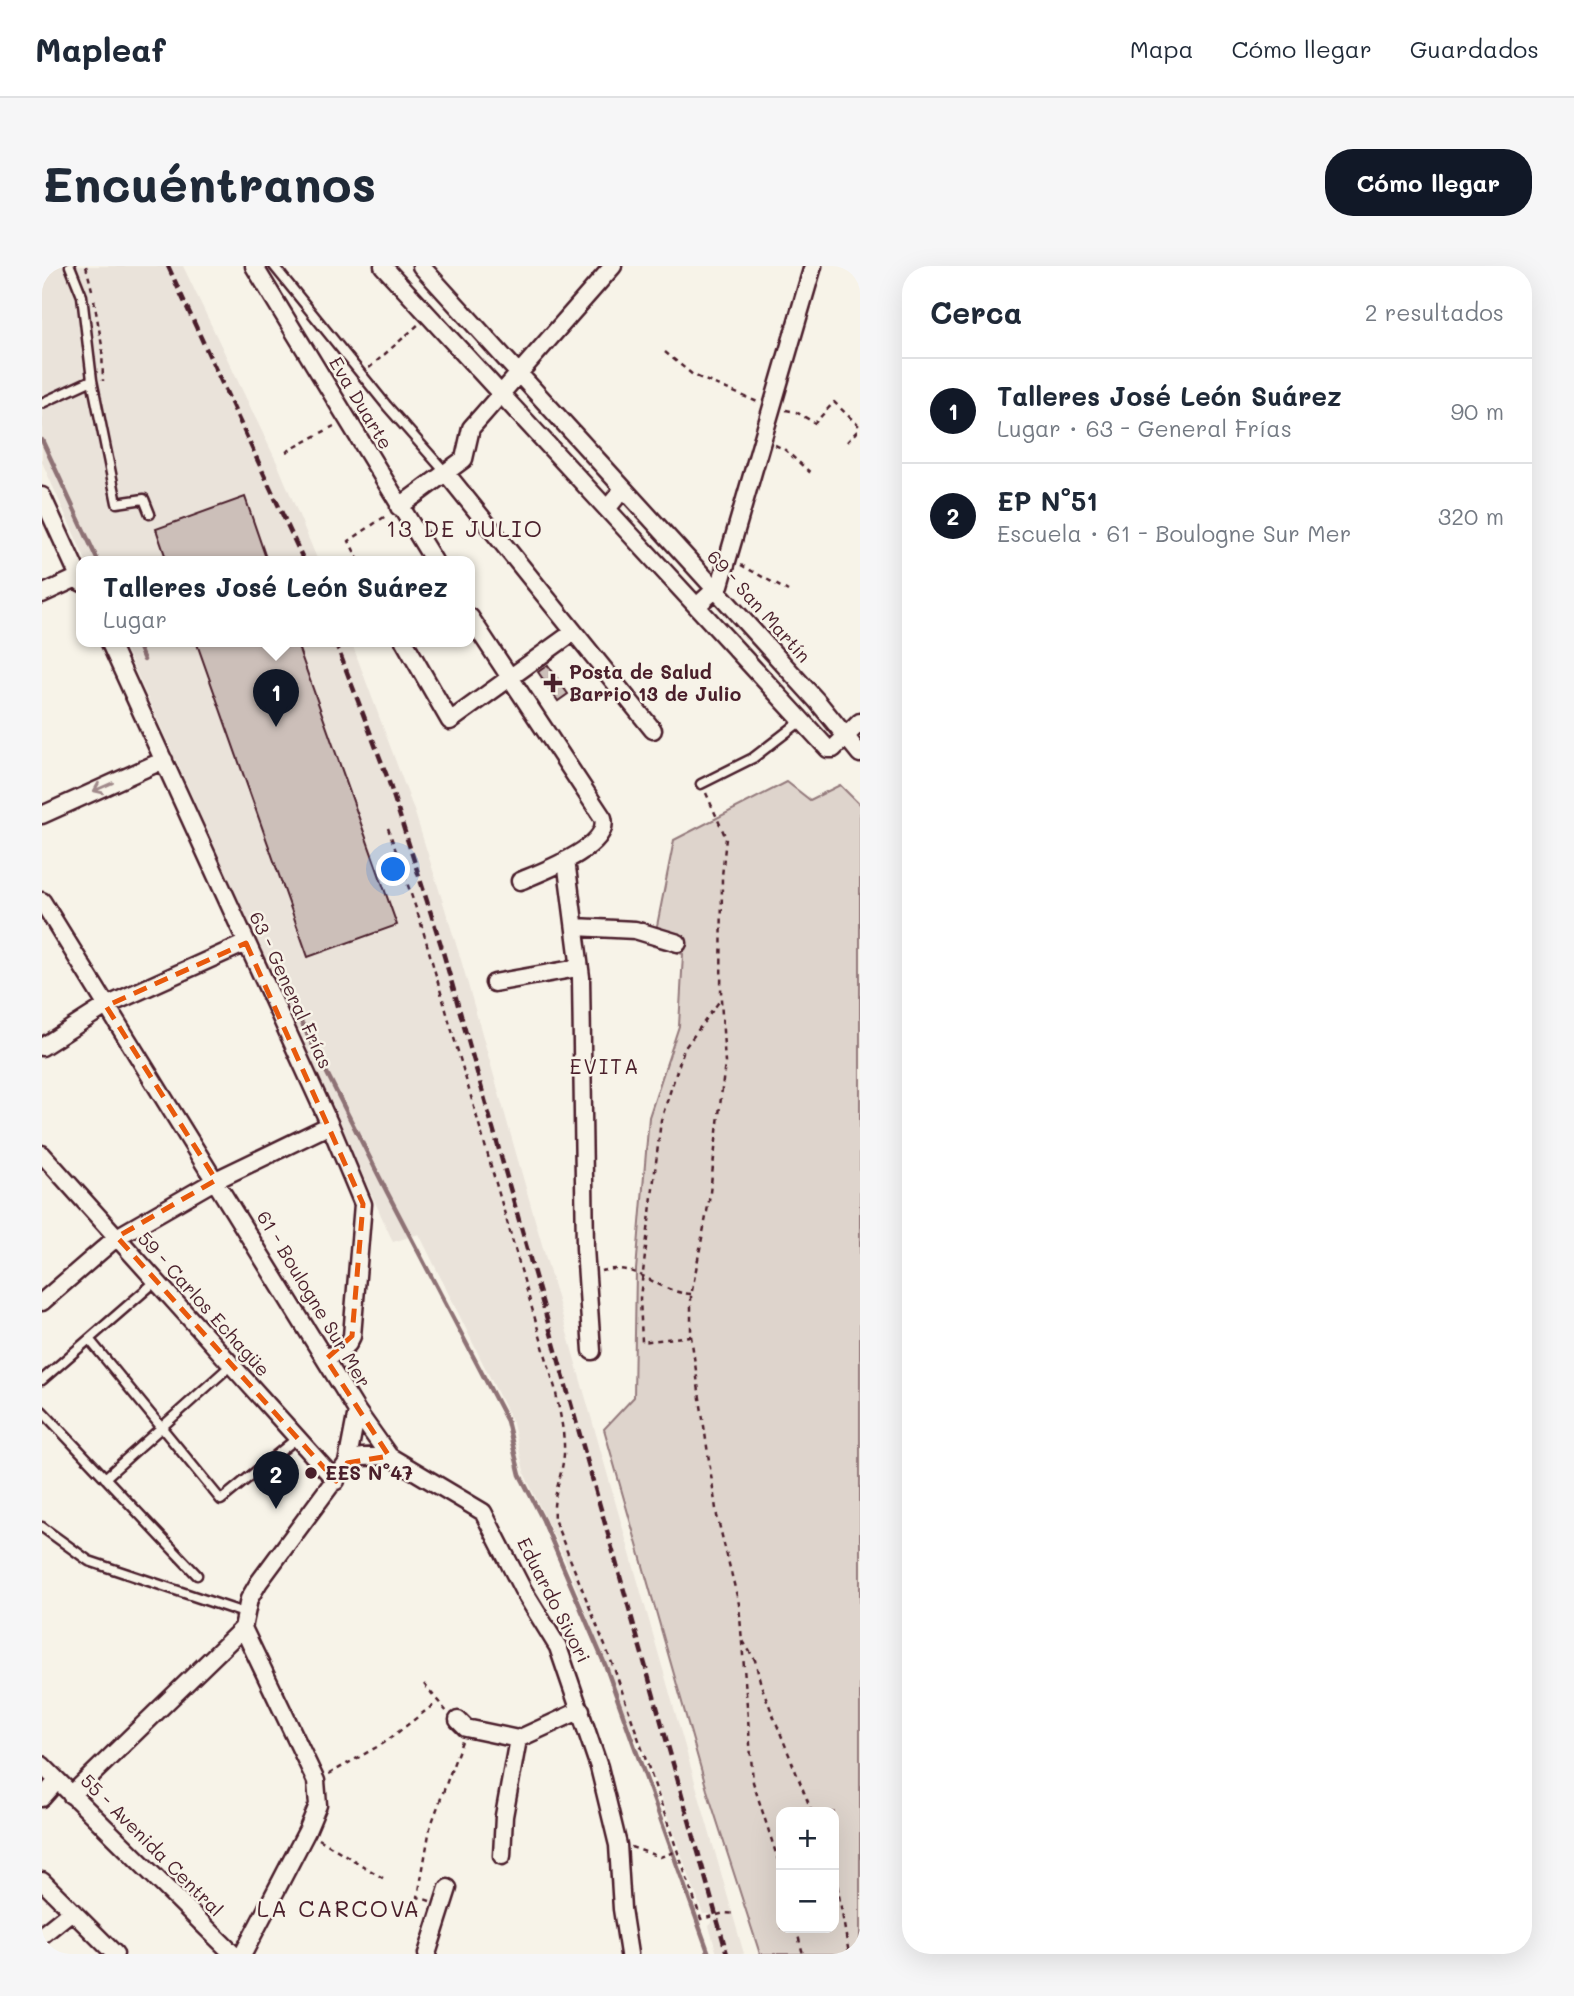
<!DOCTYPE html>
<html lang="es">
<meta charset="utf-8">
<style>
body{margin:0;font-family:Mali,sans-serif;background:#f6f6f7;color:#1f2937}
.controls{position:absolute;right:21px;bottom:21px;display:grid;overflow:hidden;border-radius:14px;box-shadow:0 7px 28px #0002}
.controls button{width:63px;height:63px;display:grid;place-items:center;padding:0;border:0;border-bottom:2px solid #e0e1e3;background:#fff;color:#1f2937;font:35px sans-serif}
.you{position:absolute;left:352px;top:604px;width:24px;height:24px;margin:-18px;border:5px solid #fff;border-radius:50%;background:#1a73e8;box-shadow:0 0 0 10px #1a73e833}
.badge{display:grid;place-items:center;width:46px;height:46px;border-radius:50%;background:#111827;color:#fff;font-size:23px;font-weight:700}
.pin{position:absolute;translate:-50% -58px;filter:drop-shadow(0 2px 4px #0008)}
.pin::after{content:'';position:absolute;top:37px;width:24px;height:21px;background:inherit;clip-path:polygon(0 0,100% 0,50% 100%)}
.popup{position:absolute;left:34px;top:290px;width:399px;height:91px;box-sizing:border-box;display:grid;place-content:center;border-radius:14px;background:#fff;filter:drop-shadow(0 2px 5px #0005);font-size:23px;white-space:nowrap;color:#747a83}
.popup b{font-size:26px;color:#1f2937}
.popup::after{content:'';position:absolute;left:50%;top:100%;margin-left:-14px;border:14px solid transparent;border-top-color:#fff}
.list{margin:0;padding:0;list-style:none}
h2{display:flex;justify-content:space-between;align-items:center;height:91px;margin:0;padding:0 28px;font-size:30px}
h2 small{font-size:23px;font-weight:400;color:#747a83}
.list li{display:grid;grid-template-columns:46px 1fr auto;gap:21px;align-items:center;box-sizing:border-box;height:105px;padding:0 28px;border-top:2px solid #e0e1e3}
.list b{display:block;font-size:26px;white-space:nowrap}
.list p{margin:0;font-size:23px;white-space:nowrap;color:#747a83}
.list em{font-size:23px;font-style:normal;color:#747a83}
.map{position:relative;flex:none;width:818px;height:1688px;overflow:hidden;border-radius:28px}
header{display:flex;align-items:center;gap:42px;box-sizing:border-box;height:98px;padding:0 35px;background:#fff;border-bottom:2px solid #e0e1e3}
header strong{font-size:33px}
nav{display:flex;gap:38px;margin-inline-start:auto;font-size:24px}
.intro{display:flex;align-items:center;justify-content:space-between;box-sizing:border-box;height:168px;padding:0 42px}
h1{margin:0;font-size:49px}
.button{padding:18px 32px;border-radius:28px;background:#111827;color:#fff;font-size:24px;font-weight:700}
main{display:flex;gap:42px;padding:0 42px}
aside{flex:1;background:#fff;border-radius:28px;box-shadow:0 7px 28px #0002}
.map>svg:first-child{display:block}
.built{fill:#eae3da}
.green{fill:#ded4cc;stroke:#947a7c;stroke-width:2;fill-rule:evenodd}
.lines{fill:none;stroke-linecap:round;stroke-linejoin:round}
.stream{stroke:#8e7275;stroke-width:4.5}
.building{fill:#ccbfb9;stroke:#4a1f2b;stroke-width:2}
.service-casing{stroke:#4a1f2b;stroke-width:13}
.minor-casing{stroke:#4a1f2b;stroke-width:21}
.path{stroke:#4a1f2b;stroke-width:2.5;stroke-dasharray:5 5;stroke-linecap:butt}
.service{stroke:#f7f3e8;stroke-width:8}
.minor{stroke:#f7f3e8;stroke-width:16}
.rail{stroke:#4a1f2b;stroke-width:4.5;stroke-dasharray:10 5;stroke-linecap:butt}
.oneway{stroke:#a0898a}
.marked{fill:none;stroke:#e8590c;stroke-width:5;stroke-dasharray:14 9;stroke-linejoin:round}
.poi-dot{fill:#4a1f2b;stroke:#f7f3e8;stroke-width:2.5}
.labels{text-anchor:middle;stroke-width:5;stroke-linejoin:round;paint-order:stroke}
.street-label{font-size:19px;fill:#4a1f2b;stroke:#f7f3e8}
.poi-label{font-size:19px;font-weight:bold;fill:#4a1f2b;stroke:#f7f3e8;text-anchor:start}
.neighbourhood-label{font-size:21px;letter-spacing:2px;fill:#4a1f2b;stroke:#f7f3e8}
.quarter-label{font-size:23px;letter-spacing:2px;fill:#4a1f2b;stroke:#f7f3e8}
</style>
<header>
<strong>Mapleaf</strong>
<nav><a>Mapa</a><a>Cómo llegar</a><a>Guardados</a></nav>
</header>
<div class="intro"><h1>Encuéntranos</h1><a class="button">Cómo llegar</a></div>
<main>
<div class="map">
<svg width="818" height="1688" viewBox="0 0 818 1688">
<rect width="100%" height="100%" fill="#f7f3e8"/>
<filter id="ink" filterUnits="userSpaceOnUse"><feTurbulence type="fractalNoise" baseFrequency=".0143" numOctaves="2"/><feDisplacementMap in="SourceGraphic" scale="14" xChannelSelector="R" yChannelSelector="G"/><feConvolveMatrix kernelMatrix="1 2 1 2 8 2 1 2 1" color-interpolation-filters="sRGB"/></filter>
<g filter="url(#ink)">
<!-- built -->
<path class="built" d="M 0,0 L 141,0 L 236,199 L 276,295 L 44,295 L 0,196 Z
M 80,375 L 309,375 L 373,547 L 419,694 L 702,1688 L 675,1688 L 667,1660 L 670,1657 L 667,1648 L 661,1648 L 597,1472 L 593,1472 L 525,1298 L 483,1209 L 471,1158 L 377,968 L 351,976 Z"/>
<!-- green -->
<path class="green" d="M 745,516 L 768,534 L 798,519 L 818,539 L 818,1688 L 718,1688 L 665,1524 L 562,1163 L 592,1131 L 594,1004 L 607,851 L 637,760 L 641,688 L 611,680 L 632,574 ZM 739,1546 L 792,1546 L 792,1662 L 739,1662 Z"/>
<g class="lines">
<!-- stream -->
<path class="stream" d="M 0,174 L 56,295
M 94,375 L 102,394
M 234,706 L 345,926 L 465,1155 L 478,1209 L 501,1254 L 564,1401 L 667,1688"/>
</g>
<!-- building -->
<path class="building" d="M 203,231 L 225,295 L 125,295 L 114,263 Z
M 154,375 L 254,375 L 355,659 L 266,691 Z
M 506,399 L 526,428 L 516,435 L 496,406 Z"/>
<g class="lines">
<!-- service casing -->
<g class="service-casing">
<path id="service" d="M 28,0 L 40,30 L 50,114 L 75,237 L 102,233 L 108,248
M 232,0 L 345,140 L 404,207
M 0,137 L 50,114
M 659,518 L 711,492 L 759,455
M 47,1073 L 179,1234 L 255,1172
M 0,1114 L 114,1015
M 0,1145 L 155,1309
M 63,1212 L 188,1100
M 0,1261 L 47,1295 L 202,1347"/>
</g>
<!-- minor casing -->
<g class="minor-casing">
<path id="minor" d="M 212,0 L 392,295
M 341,0 L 565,243 L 581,223
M 379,0 L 775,435 L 818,488
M 404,207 L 611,464
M 0,230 L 40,317
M 357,241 L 422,193 L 429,162 L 571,0
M 565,243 L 786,483 L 791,483 L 818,456
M 0,328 L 37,311
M 655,340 L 678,319 L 771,0
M 428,351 L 561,552 C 569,581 499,606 478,615
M 67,375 L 288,859 L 321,938 L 310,1070 L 306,1078 L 284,1093
M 362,375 L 408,455 L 530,367
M 0,549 L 122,494
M 524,594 L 539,711 L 543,982 L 550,1085
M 0,635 L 315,1145 L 305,1197 L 217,1316 L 207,1333 L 201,1362 L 29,1529
M 533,661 L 593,664 L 636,677
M 452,717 L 530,703 L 537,697
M 0,781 L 64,740 L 204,677
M 0,888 L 294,1215
M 0,1036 L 75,971 L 174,914 L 288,859
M 315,1145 L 347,1190 L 441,1246 L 481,1324 L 516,1381 L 557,1501 L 576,1579 L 580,1643 L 587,1688
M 305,1197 L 320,1191 L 347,1190
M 416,1454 L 424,1462 L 476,1473
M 0,1499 L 191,1688
M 0,1532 L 15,1515
M 460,1590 L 462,1550 L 476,1473 L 539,1444
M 0,1615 L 73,1688
M 0,1669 L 30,1645
M 201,1688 L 265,1565 L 276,1539 L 274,1515 L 201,1362
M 385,1688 L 406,1622"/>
</g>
<!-- path -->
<path class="path" d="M 44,0 L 50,24
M 52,34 L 60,80 L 61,115
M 623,86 L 651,109 L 718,137
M 327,102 L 377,58
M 744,144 L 754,146 L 773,157 L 792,136 L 818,161
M 805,176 L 818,162
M 733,179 L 742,183 L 771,209
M 244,186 L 292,160
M 317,295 L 307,275 L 345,249
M 699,299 L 746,325
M 664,527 L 684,572 L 680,610 L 679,733 L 683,797 L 667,935 L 649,1030 L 649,1070 L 675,1250 L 697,1338 L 711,1516 L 739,1603
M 346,562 L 378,654 L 513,1122 C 517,1144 523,1166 522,1188 C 520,1212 510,1229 512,1253 L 572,1402 L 659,1653 L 683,1647 L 694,1648
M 559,1005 C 598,995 613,1027 650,1028
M 649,1070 L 600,1076 L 598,1032 L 619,854 L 642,783 L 679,733
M 701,1375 L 713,1394 L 719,1419 L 770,1546
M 382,1418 L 405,1446
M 287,1508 L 342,1477 L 395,1436
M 277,1573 L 344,1614
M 589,1581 L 618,1591 L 635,1585
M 792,1600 L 807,1688
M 388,1635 L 376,1631 L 388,1562 L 420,1475
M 754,1662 L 761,1688"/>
<!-- service -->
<use href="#service" class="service"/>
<!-- minor -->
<use href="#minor" class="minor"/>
<!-- rail -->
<path class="rail" d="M 126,0 L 262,295
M 293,375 L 346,513 L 399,679 L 685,1688"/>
</g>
<!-- one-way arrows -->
<defs><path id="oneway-shaft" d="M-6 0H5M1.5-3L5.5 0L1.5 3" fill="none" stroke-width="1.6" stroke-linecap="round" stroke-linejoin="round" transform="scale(1.75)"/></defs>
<use class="oneway" href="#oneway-shaft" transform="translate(61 521) rotate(156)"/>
</g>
<!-- marked area -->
<path class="marked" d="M 204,677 L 321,938 L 310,1070 L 284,1093 L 347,1190 L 305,1197 L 294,1215 L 75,971 L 174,914 L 64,740 Z"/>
<!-- markers -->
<g class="poi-dot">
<path d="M507.5 406.5h7v7h7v7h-7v7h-7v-7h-7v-7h7z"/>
<circle cx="269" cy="1207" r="7"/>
</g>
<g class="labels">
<!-- street labels -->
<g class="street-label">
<text transform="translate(319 137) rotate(59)" y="7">Eva Duarte</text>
<text transform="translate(717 340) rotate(48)" y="7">69 - San Martín</text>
<text transform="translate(249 724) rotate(65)" y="7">63 - General Frías</text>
<text transform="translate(272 1033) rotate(59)" y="7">61 - Boulogne Sur Mer</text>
<text transform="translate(162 1038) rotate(48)" y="7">59 - Carlos Echagüe</text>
<text transform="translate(512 1334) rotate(63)" y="7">Eduardo Sivori</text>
<text transform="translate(110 1579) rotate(45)" y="7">55 - Avenida Central</text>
</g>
<!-- poi labels -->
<g class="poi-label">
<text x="527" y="413">Posta de Salud<tspan x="527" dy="22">Barrio 13 de Julio</tspan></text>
<text x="283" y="1214">EES N°47</text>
</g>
<!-- neighbourhood labels -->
<g class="neighbourhood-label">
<text x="563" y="808">EVITA</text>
</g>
<!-- quarter labels -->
<g class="quarter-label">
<text x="423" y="271">13 DE JULIO</text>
<text x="297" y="1651">LA CARCOVA</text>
</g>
</g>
</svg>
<div class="controls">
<button>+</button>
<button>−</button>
</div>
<div class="you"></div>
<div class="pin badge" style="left:234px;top:461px">1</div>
<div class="popup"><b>Talleres José León Suárez</b>Lugar</div>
<div class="pin badge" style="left:234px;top:1243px">2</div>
</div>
<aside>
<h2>Cerca<small>2 resultados</small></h2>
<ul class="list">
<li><span class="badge">1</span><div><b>Talleres José León Suárez</b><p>Lugar · 63 - General Frías</p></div><em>90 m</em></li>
<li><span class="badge">2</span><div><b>EP N°51</b><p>Escuela · 61 - Boulogne Sur Mer</p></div><em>320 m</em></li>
</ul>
</aside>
</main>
